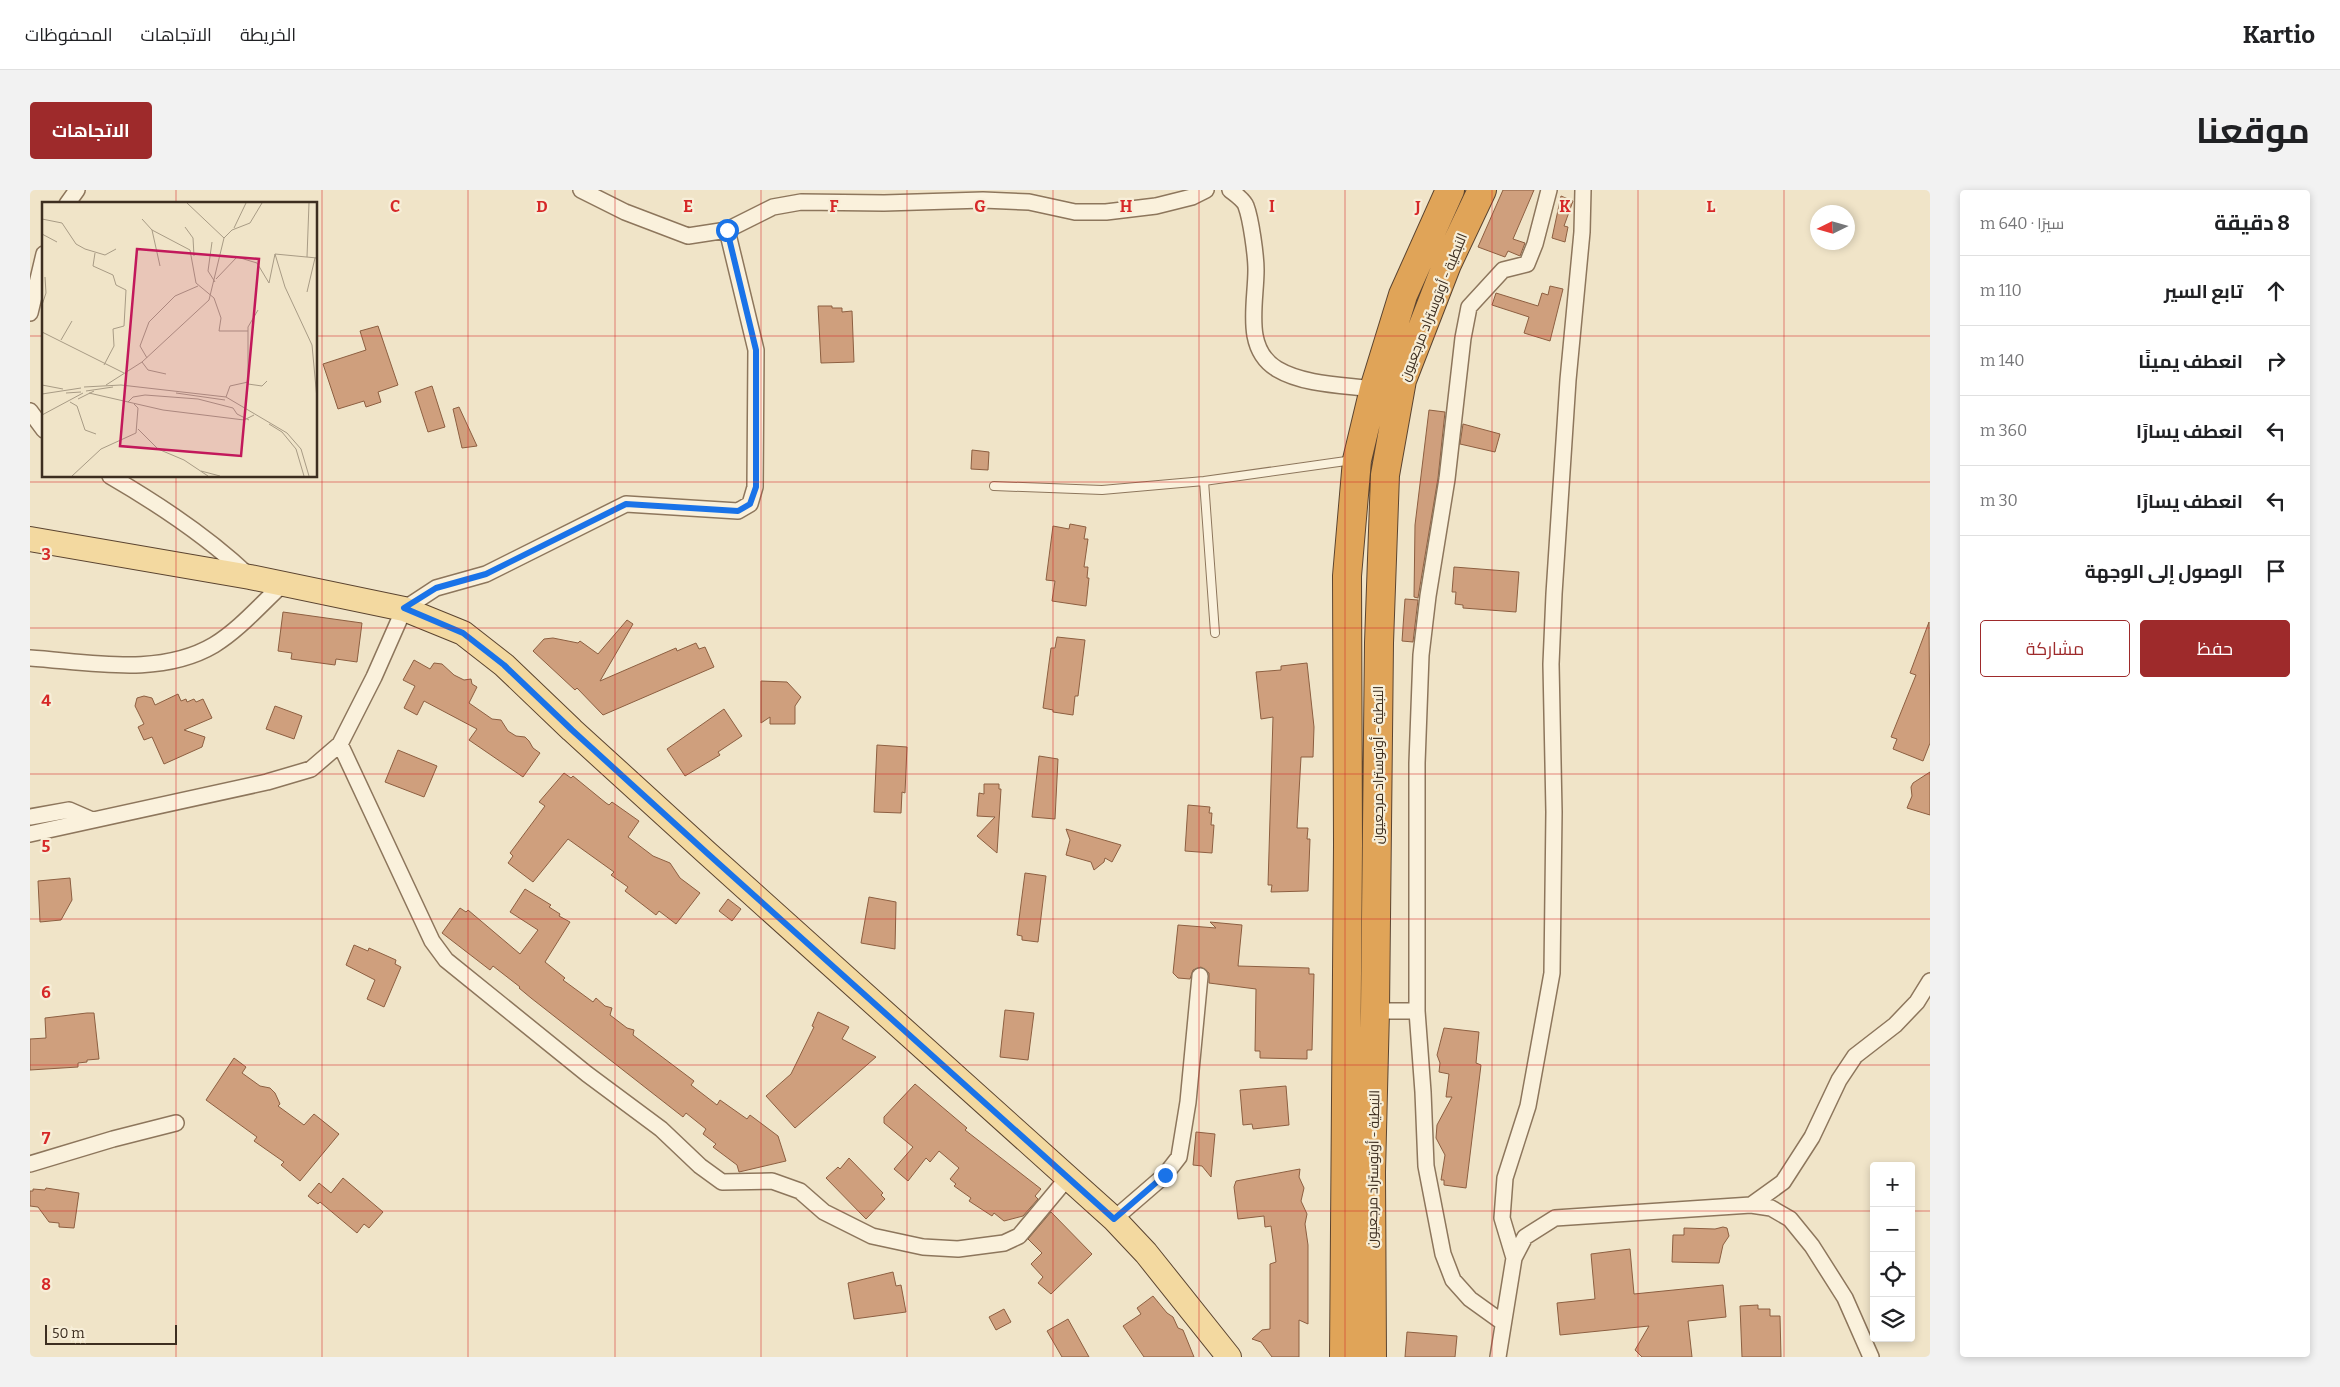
<!DOCTYPE html>
<html lang="ar">
<meta charset="utf-8">
<style>
body{margin:0;font-family:Bitter,Cairo,serif;background:#f2f2f2;color:#202124;direction:rtl}
.controls{position:absolute;right:15px;bottom:15px;display:grid;overflow:hidden;border-radius:5px;box-shadow:0 2px 8px #0003}
.controls button{width:45px;height:45px;display:grid;place-items:center;padding:0;border:0;border-bottom:1px solid #e0e0e0;background:#fff;color:#202124;font:25px sans-serif}
.compass{position:absolute;left:1780px;top:15px;width:45px;height:45px;border-radius:50%;background:#fff;box-shadow:0 2px 8px #0003;rotate:265deg}
.scale{position:absolute;left:15px;bottom:12px;width:132px;box-sizing:border-box;padding-left:5px;border:2px solid #3d2e20;border-top:0;font-size:14px;line-height:18px;white-space:nowrap;color:#3d2e20;-webkit-text-stroke:4px #f7eed8;paint-order:stroke}
.stop{position:absolute;width:15px;height:15px;margin:-11px;border:4px solid #1a73e8;border-radius:50%;background:#fff}
.stop.end{background:#1a73e8;border-color:#fff;box-shadow:0 1px 5px #0008}
.list{margin:0;padding:0;list-style:none}
h2{display:flex;justify-content:space-between;align-items:center;height:65px;margin:0;padding:0 20px;font-size:21px}
h2 small{font-size:16px;font-weight:400;color:#757577}
.list li{display:grid;grid-template-columns:32px 1fr auto;gap:15px;align-items:center;box-sizing:border-box;height:70px;padding:0 20px;border-top:1px solid #e0e0e0}
.list b{display:block;font-size:19px;white-space:nowrap}
.list em{font-size:16px;font-style:normal;color:#757577}
.actions{display:flex;gap:10px;padding:15px 20px}
.actions a{flex:1;padding:11px 0;border:1px solid #9e2a2b;border-radius:5px;text-align:center;font-size:18px;color:#9e2a2b}
.actions .main{background:#9e2a2b;color:#fff}
.icon{flex:none;width:28px;height:28px;fill:none;stroke:currentColor;stroke-width:2;stroke-linecap:round;stroke-linejoin:round}
.map{position:relative;flex:none;width:1900px;height:1167px;overflow:hidden;direction:ltr;border-radius:5px}
header{display:flex;align-items:center;gap:30px;box-sizing:border-box;height:70px;padding:0 25px;background:#fff;border-bottom:1px solid #e0e0e0}
header strong{font-size:24px}
nav{display:flex;gap:28px;margin-inline-start:auto;font-size:18px}
.intro{display:flex;align-items:center;justify-content:space-between;box-sizing:border-box;height:120px;padding:0 30px}
h1{margin:0;font-size:35px}
.button{padding:12px 22px;border-radius:5px;background:#9e2a2b;color:#fff;font-size:18px;font-weight:700}
main{display:flex;gap:30px;padding:0 30px}
aside{flex:1;background:#fff;border-radius:5px;box-shadow:0 2px 8px #0003}
.map>svg:first-child{display:block}
.building{fill:#cf9f7d;stroke:#8d5f41}
.lines{fill:none;stroke-linecap:round;stroke-linejoin:round}
.lane-casing{stroke:#8d765c;stroke-width:10}
.street-casing{stroke:#8d765c;stroke-width:18}
.primary-casing{stroke:#5b4430;stroke-width:26}
.highway-casing{stroke:#5b4430;stroke-width:30}
.lane{stroke:#faf1dc;stroke-width:8}
.street{stroke:#faf1dc;stroke-width:15}
.primary{stroke:#f3d9a0;stroke-width:24}
.highway{stroke:#e0a458;stroke-width:28}
.route{stroke:#1a73e8;stroke-width:6}
.grid{fill:none;stroke:#d62828;stroke-width:1;stroke-opacity:0.55}
.labels{text-anchor:middle;stroke-width:4.5;stroke-linejoin:round;paint-order:stroke}
.street-label{font-size:14px;fill:#3d2e20;stroke:#f7eed8}
.inset-road{fill:none;stroke:#a89b85;stroke-width:1}
.view{fill:#c2185b;fill-opacity:0.15;stroke:#c2185b;stroke-width:2.5}
.inset-edge{fill:none;stroke:#3d2e20;stroke-width:2.5}
.grid-label{font-size:16px;text-anchor:middle;font-weight:bold;fill:#d62828;stroke:#f7eed8;stroke-width:4.5;stroke-linejoin:round;paint-order:stroke}
</style>
<header>
<strong>Kartio</strong>
<nav><a>الخريطة</a><a>الاتجاهات</a><a>المحفوظات</a></nav>
</header>
<div class="intro"><h1>موقعنا</h1><a class="button">الاتجاهات</a></div>
<main>
<aside>
<h2>8 دقيقة<small>سيرًا · 640 m</small></h2>
<ul class="list">
<li><svg class="icon" aria-label="ahead" viewBox="0 0 24 24"><path d="M12 20V5M6 11l6-6 6 6"/></svg><div><b>تابع السير</b></div><em>110 m</em></li>
<li><svg class="icon" aria-label="right" viewBox="0 0 24 24"><path d="M7 20v-9h11M14 6l5 5-5 5"/></svg><div><b>انعطف يمينًا</b></div><em>140 m</em></li>
<li><svg class="icon" aria-label="left" viewBox="0 0 24 24"><path d="M17 20v-9H6M10 6l-5 5 5 5"/></svg><div><b>انعطف يسارًا</b></div><em>360 m</em></li>
<li><svg class="icon" aria-label="left" viewBox="0 0 24 24"><path d="M17 20v-9H6M10 6l-5 5 5 5"/></svg><div><b>انعطف يسارًا</b></div><em>30 m</em></li>
<li><svg class="icon" aria-label="arrive" viewBox="0 0 24 24"><path d="M6 21V4h12l-3 4 3 4H6"/></svg><div><b>الوصول إلى الوجهة</b></div></li>
</ul>
<div class="actions"><a class="main">حفظ</a><a>مشاركة</a></div>
</aside>
<div class="map">
<svg width="1900" height="1167" viewBox="0 0 1900 1167">
<rect width="100%" height="100%" fill="#f0e4c8"/>
<!-- building -->
<path class="building" d="M 1473,0 L 1504,0 L 1483,49 L 1495,53 L 1490,66 L 1478,61 L 1475,67 L 1448,57 Z
M 1531,6 L 1543,11 L 1534,36 L 1538,37 L 1535,52 L 1522,48 Z
M 1520,96 L 1533,99 L 1520,151 L 1494,143 L 1499,127 L 1462,115 L 1466,103 L 1508,116 L 1512,103 L 1518,105 Z
M 788,116 L 802,116 L 802,118 L 812,118 L 812,122 L 822,121 L 824,172 L 791,173 Z
M 348,136 L 368,195 L 348,202 L 351,212 L 336,217 L 334,211 L 308,219 L 293,174 L 336,160 L 330,141 Z
M 402,196 L 415,237 L 398,242 L 385,202 Z
M 429,217 L 447,256 L 432,258 L 423,219 Z
M 1399,220 L 1415,222 L 1408,288 L 1388,408 L 1384,407 L 1385,335 Z
M 1433,234 L 1470,244 L 1465,262 L 1430,254 Z
M 942,260 L 959,262 L 958,280 L 941,279 Z
M 1040,334 L 1056,337 L 1054,349 L 1058,349 L 1054,377 L 1058,377 L 1057,388 L 1059,388 L 1056,416 L 1022,411 L 1025,391 L 1016,390 L 1023,336 L 1039,339 Z
M 1424,377 L 1489,382 L 1486,422 L 1433,418 L 1433,415 L 1425,414 L 1426,402 L 1422,402 Z
M 1375,409 L 1388,410 L 1383,452 L 1372,451 Z
M 253,422 L 332,433 L 327,472 L 306,469 L 305,475 L 261,469 L 262,463 L 248,461 Z
M 597,430 L 603,434 L 570,491 L 646,458 L 647,461 L 666,453 L 669,459 L 675,457 L 684,477 L 573,525 L 547,498 L 545,500 L 503,461 L 514,449 L 523,448 L 548,453 L 550,451 L 568,464 Z
M 1899,432 L 1900,553 L 1893,571 L 1863,559 L 1867,549 L 1861,547 L 1886,485 L 1880,483 Z
M 1027,447 L 1055,450 L 1048,506 L 1045,506 L 1043,525 L 1023,522 L 1023,520 L 1013,518 L 1021,458 L 1025,458 Z
M 384,470 L 400,479 L 404,473 L 412,474 L 424,485 L 434,490 L 441,489 L 442,494 L 447,497 L 439,513 L 462,529 L 471,530 L 478,541 L 486,546 L 495,547 L 499,551 L 503,558 L 510,563 L 493,587 L 439,550 L 447,539 L 394,511 L 387,525 L 374,518 L 385,496 L 373,490 Z
M 1277,473 L 1284,537 L 1283,567 L 1271,567 L 1267,638 L 1278,638 L 1277,649 L 1280,649 L 1278,701 L 1241,702 L 1242,695 L 1238,695 L 1243,527 L 1231,529 L 1226,482 L 1251,480 L 1251,476 Z
M 731,491 L 757,492 L 771,507 L 765,516 L 765,534 L 740,534 L 740,527 L 731,533 Z
M 148,504 L 151,511 L 156,509 L 157,512 L 164,509 L 166,512 L 173,509 L 182,528 L 154,540 L 175,547 L 172,557 L 134,574 L 122,547 L 114,550 L 108,537 L 114,534 L 105,516 L 107,508 L 114,506 L 122,508 L 125,515 Z
M 245,516 L 272,526 L 264,549 L 236,539 Z
M 694,519 L 712,546 L 688,562 L 690,565 L 655,586 L 637,559 Z
M 847,555 L 877,557 L 875,603 L 872,602 L 871,623 L 844,622 Z
M 368,560 L 407,576 L 394,607 L 355,592 Z
M 1009,566 L 1028,569 L 1025,629 L 1002,627 Z
M 1900,582 L 1900,625 L 1877,618 L 1882,606 L 1881,597 L 1883,593 Z
M 534,583 L 541,588 L 543,586 L 576,613 L 579,615 L 582,612 L 609,631 L 598,647 L 623,666 L 640,673 L 650,688 L 670,703 L 646,734 L 629,721 L 626,725 L 595,701 L 598,697 L 581,685 L 584,682 L 538,649 L 503,692 L 478,673 L 483,666 L 480,663 L 515,616 L 509,612 Z
M 954,594 L 969,594 L 969,599 L 971,599 L 967,663 L 947,646 L 965,627 L 947,626 L 949,603 L 954,604 Z
M 1158,615 L 1180,617 L 1179,623 L 1182,623 L 1181,635 L 1184,635 L 1182,663 L 1155,661 Z
M 1036,639 L 1091,655 L 1082,672 L 1075,668 L 1074,672 L 1064,680 L 1061,672 L 1036,665 L 1040,650 Z
M 995,683 L 1016,686 L 1008,752 L 992,750 L 992,746 L 987,745 Z
M 40,688 L 42,710 L 31,730 L 10,732 L 8,691 Z
M 495,699 L 521,715 L 519,717 L 530,724 L 529,726 L 540,732 L 515,772 L 535,788 L 533,790 L 563,812 L 566,808 L 575,816 L 582,818 L 580,825 L 597,838 L 604,840 L 603,845 L 664,891 L 661,895 L 687,915 L 690,910 L 717,929 L 720,925 L 748,946 L 756,971 L 709,982 L 707,975 L 683,957 L 686,954 L 673,944 L 676,939 L 656,923 L 653,927 L 501,808 L 489,798 L 490,797 L 463,776 L 460,780 L 412,743 L 430,718 L 436,722 L 438,720 L 490,764 L 508,740 L 480,722 Z
M 839,707 L 866,712 L 865,759 L 831,753 Z
M 698,709 L 711,719 L 702,731 L 689,721 Z
M 1180,732 L 1212,735 L 1208,776 L 1279,778 L 1279,784 L 1284,784 L 1282,860 L 1277,860 L 1277,869 L 1230,868 L 1230,861 L 1225,861 L 1226,799 L 1179,793 L 1179,783 L 1171,777 L 1163,780 L 1160,789 L 1148,788 L 1143,783 L 1148,735 L 1186,738 Z
M 324,755 L 338,761 L 339,758 L 366,770 L 365,774 L 371,777 L 354,817 L 337,809 L 345,790 L 316,775 Z
M 975,820 L 1004,823 L 998,870 L 970,867 Z
M 788,822 L 819,837 L 812,849 L 846,867 L 765,938 L 736,906 L 761,884 L 784,837 L 782,836 Z
M 57,823 L 64,823 L 69,869 L 57,870 L 57,872 L 48,873 L 48,877 L 0,880 L 0,849 L 16,848 L 15,828 Z
M 1414,838 L 1449,842 L 1446,873 L 1451,875 L 1436,998 L 1414,995 L 1414,990 L 1411,990 L 1415,965 L 1406,948 L 1407,935 L 1422,907 L 1416,907 L 1419,884 L 1409,882 L 1410,873 L 1407,865 Z
M 204,868 L 216,877 L 212,883 L 230,896 L 240,898 L 245,903 L 250,914 L 248,916 L 274,935 L 284,924 L 309,944 L 270,991 L 251,975 L 254,972 L 224,951 L 227,947 L 176,910 Z
M 885,894 L 937,938 L 935,940 L 1011,999 L 1005,1006 L 1008,1009 L 993,1026 L 974,1031 L 964,1023 L 962,1026 L 939,1011 L 941,1008 L 924,996 L 926,994 L 920,989 L 929,978 L 909,961 L 900,972 L 896,968 L 878,991 L 864,979 L 883,957 L 854,933 L 854,927 Z
M 1256,896 L 1259,935 L 1223,939 L 1222,934 L 1213,935 L 1210,900 Z
M 1166,942 L 1185,944 L 1181,987 L 1172,976 L 1163,975 Z
M 819,968 L 853,1003 L 851,1005 L 855,1009 L 836,1029 L 796,988 L 808,977 L 810,979 Z
M 1270,979 L 1269,987 L 1274,998 L 1271,1011 L 1277,1024 L 1275,1034 L 1278,1055 L 1278,1134 L 1269,1130 L 1269,1167 L 1242,1167 L 1231,1152 L 1222,1149 L 1232,1140 L 1240,1139 L 1240,1074 L 1246,1072 L 1241,1036 L 1235,1037 L 1234,1026 L 1208,1029 L 1204,997 L 1206,991 Z
M 313,988 L 353,1022 L 339,1038 L 334,1034 L 327,1043 L 290,1012 L 288,1014 L 278,1006 L 289,993 L 301,1003 Z
M 16,998 L 49,1003 L 44,1038 L 29,1037 L 29,1033 L 19,1032 L 8,1017 L 0,1016 L 0,1001 L 3,1001 L 3,999 L 15,1000 Z
M 1021,1022 L 1062,1064 L 1021,1104 L 1008,1093 L 1013,1087 L 1001,1074 L 1012,1063 L 998,1049 Z
M 1693,1037 L 1697,1038 L 1699,1046 L 1693,1055 L 1689,1073 L 1642,1072 L 1643,1045 L 1654,1045 L 1654,1038 L 1685,1039 Z
M 1600,1059 L 1604,1104 L 1693,1095 L 1696,1127 L 1658,1131 L 1662,1167 L 1612,1167 L 1605,1160 L 1619,1136 L 1530,1145 L 1527,1113 L 1565,1109 L 1561,1064 Z
M 863,1082 L 866,1096 L 871,1095 L 876,1122 L 824,1129 L 818,1093 Z
M 1123,1106 L 1137,1123 L 1143,1127 L 1148,1138 L 1153,1140 L 1164,1167 L 1114,1167 L 1093,1136 L 1111,1124 L 1107,1118 Z
M 1728,1115 L 1728,1119 L 1740,1119 L 1740,1126 L 1750,1126 L 1751,1167 L 1712,1167 L 1710,1116 Z
M 974,1119 L 981,1132 L 966,1140 L 959,1127 Z
M 1038,1129 L 1059,1167 L 1032,1167 L 1017,1141 Z
M 1377,1142 L 1427,1146 L 1425,1167 L 1375,1167 Z"/>
<g class="lines">
<!-- lane casing -->
<g class="lane-casing">
<path id="lane" d="M 1174,291 L 1185,443
M 964,296 L 1072,300 L 1174,291 L 1323,270"/>
</g>
<!-- street casing -->
<g class="street-casing">
<path id="street" d="M 551,0 L 595,22 L 658,46 L 697,40 L 743,17 L 771,12 L 854,13 L 953,10 L 999,12 L 1045,22 L 1076,22 L 1126,16 L 1162,7 L 1176,0
M 1200,0 C 1205,4 1214,10 1216,16 C 1221,29 1226,66 1226,80 C 1226,114 1213,158 1247,179 C 1274,195 1313,195 1344,199
M 37,14 L 47,0
M 0,123 L 14,64
M 0,221 L 14,240
M 80,286 C 130,315 177,346 219,386
M 0,468 C 60,472 130,487 184,455 C 210,439 231,414 253,394
M 310,554 L 402,751 L 416,770 L 557,884 L 631,939 L 670,976 L 692,992 L 742,991 L 770,1001 L 794,1022 L 842,1046 L 893,1057 L 928,1059 L 974,1053 L 989,1046 L 1039,986
M 0,627 L 39,620 L 62,630
M 0,644 L 237,592 L 281,579 L 310,554 L 344,487 L 374,419 L 406,398 L 456,384 L 596,314 L 708,321 L 720,314 L 725,297 L 726,160 L 697,40
M 1345,821 L 1387,821
M 0,974 L 83,949 L 146,933
M 1721,1015 L 1753,992 L 1782,947 L 1809,890 L 1825,866 L 1865,835 L 1887,812 L 1900,791
M 1084,1029 L 1135,985 L 1149,967 L 1158,912 L 1170,786
M 1484,1068 L 1472,1028 L 1475,988 L 1498,916 L 1522,783 L 1524,622 L 1521,474 L 1524,404 L 1538,190 L 1552,42 L 1553,0
M 1472,1132 L 1440,1109 L 1423,1090 L 1413,1064 L 1396,976 L 1393,902 L 1387,821 L 1387,573 L 1391,465 L 1398,406 L 1417,289 L 1433,148 L 1439,117 L 1473,80 L 1497,74 L 1505,54 L 1519,0
M 1468,1167 L 1484,1068 L 1495,1047 L 1525,1028 L 1721,1015 L 1741,1018 L 1760,1029 L 1782,1056 L 1815,1108 L 1841,1167"/>
</g>
<!-- primary casing -->
<g class="primary-casing">
<path id="primary" d="M 0,349 L 220,387 L 374,419 L 433,443 L 474,475 L 542,540 L 677,663 L 1084,1029 L 1116,1063 L 1199,1167"/>
</g>
<!-- highway casing -->
<g class="highway-casing">
<path id="highway" d="M 1314,1167 L 1318,654 L 1317,386 L 1327,270 L 1344,199 L 1373,105 L 1420,0
M 1342,1167 L 1341,982 L 1345,821 L 1349,453 L 1355,285 L 1372,190 L 1417,74 L 1452,0"/>
</g>
<!-- lane -->
<use href="#lane" class="lane"/>
<!-- street -->
<use href="#street" class="street"/>
<!-- primary -->
<use href="#primary" class="primary"/>
<!-- highway -->
<use href="#highway" class="highway"/>
</g>
<g class="lines">
<!-- route -->
<path class="route" d="M 697,40 L 726,160 L 726,297 L 720,314 L 708,321 L 596,314 L 456,384 L 406,398 L 374,418 L 433,443 L 474,475 L 542,540 L 677,663 L 1084,1029 L 1135,985"/>
</g>
<!-- grid -->
<path class="grid" d="M 146,0 L 146,14M 292,0 L 292,1167M 438,0 L 438,1167M 585,0 L 585,1167M 731,0 L 731,1167M 877,0 L 877,1167M 1023,0 L 1023,1167M 1169,0 L 1169,1167M 1315,0 L 1315,1167M 1462,0 L 1462,1167M 1608,0 L 1608,1167M 1754,0 L 1754,1167M 0,146 L 14,146M 286,146 L 1900,146M 146,286 L 146,1167M 0,292 L 1900,292M 0,438 L 1900,438M 0,584 L 1900,584M 0,729 L 1900,729M 0,875 L 1900,875M 0,1021 L 1844,1021M 1881,1021 L 1900,1021"/>
<g class="labels">
<!-- street labels -->
<g class="street-label">
<text transform="translate(1403 117) rotate(-68)" y="5">النبطية - أوتوستراد مرجعيون</text>
<text transform="translate(1348 575) rotate(-90)" y="5">النبطية - أوتوستراد مرجعيون</text>
<text transform="translate(1343 979) rotate(-89)" y="5">النبطية - أوتوستراد مرجعيون</text>
</g>
</g>
<!-- overview -->
<g transform="translate(12 12)">
<rect width="275" height="275" fill="#f0e4c8"/>
<path class="inset-road" d="M 145,1 L 182,36M 0,17 L 20,21 L 34,42 L 43,47 L 63,53 L 74,47M 100,17 L 110,28 L 148,48 L 154,81 L 172,96 L 179,116 L 177,129 L 206,129M 143,25 L 151,36 L 152,54M 192,26 L 204,1M 110,28 L 118,64M 0,32 L 15,40M 170,40 L 166,69 L 173,80M 53,51 L 51,64 L 71,73 L 74,83 L 84,88 L 82,124 L 71,127 L 72,144 L 62,163M 233,52 L 243,85 L 270,143 L 275,197M 265,55 L 267,1M 174,77 L 195,55 L 215,61 L 227,81 L 233,52 L 275,56M 265,90 L 273,56M 0,103 L 4,91 L 3,75M 0,130 L 82,171M 19,138 L 30,119M 105,156 L 98,144 L 107,120 L 133,94 L 156,84M 100,160 L 106,168 L 124,172M 206,182 L 220,184 L 225,179M 0,183 L 21,187M 64,183 L 100,160 L 167,98 L 182,36 L 190,28 L 208,21 L 220,1M 42,185 L 79,183 L 184,195 L 245,231 L 259,247 L 267,274M 44,189 L 71,185M 24,191 L 39,190M 47,191 L 121,208 L 202,218 L 212,213M 134,191 L 183,198M 0,192 L 39,186M 184,195 L 188,184 L 206,180 L 206,125 L 216,108M 36,197 L 52,189M 28,200 L 35,204 L 43,228 L 54,232M 86,200 L 91,195 L 103,193 L 156,197 L 191,206 L 195,212 L 207,218M 0,213 L 41,191M 227,222 L 240,230 L 254,247 L 262,274M 96,227 L 116,247 L 142,258 L 166,274M 159,269 L 178,274M 30,274 L 59,247 L 94,231 L 96,206 L 92,202"/>
<path class="view" d="M 95,47 L 217,57 L 199,254 L 78,244 Z"/>
<rect width="275" height="275" class="inset-edge"/>
</g>
<g class="grid-label">
<text x="365" y="22">C</text>
<text x="512" y="22">D</text>
<text x="658" y="22">E</text>
<text x="804" y="22">F</text>
<text x="950" y="22">G</text>
<text x="1096" y="22">H</text>
<text x="1242" y="22">I</text>
<text x="1388" y="22">J</text>
<text x="1535" y="22">K</text>
<text x="1681" y="22">L</text>
<text x="16" y="370">3</text>
<text x="16" y="516">4</text>
<text x="16" y="662">5</text>
<text x="16" y="808">6</text>
<text x="16" y="954">7</text>
<text x="16" y="1100">8</text>
</g>
</svg>
<div class="controls">
<button>+</button>
<button>−</button>
<button><svg class="icon" aria-label="locate" viewBox="0 0 24 24"><circle cx="12" cy="12" r="6"/><path d="M12 2v4M12 18v4M2 12h4M18 12h4"/></svg></button>
<button><svg class="icon" aria-label="layers" viewBox="0 0 24 24"><path d="M12 4l9 5-9 5-9-5zM3 14l9 5 9-5"/></svg></button>
</div>
<svg class="compass" viewBox="-18 -18 36 36"><path d="M0-13l5 13h-10z" fill="#e53935"/><path d="M0 13l5-13h-10z" fill="#757577"/></svg>
<div class="scale">50 m</div>
<div class="stop" style="left:697px;top:40px"></div>
<div class="stop end" style="left:1135px;top:985px"></div>
</div>
</main>
